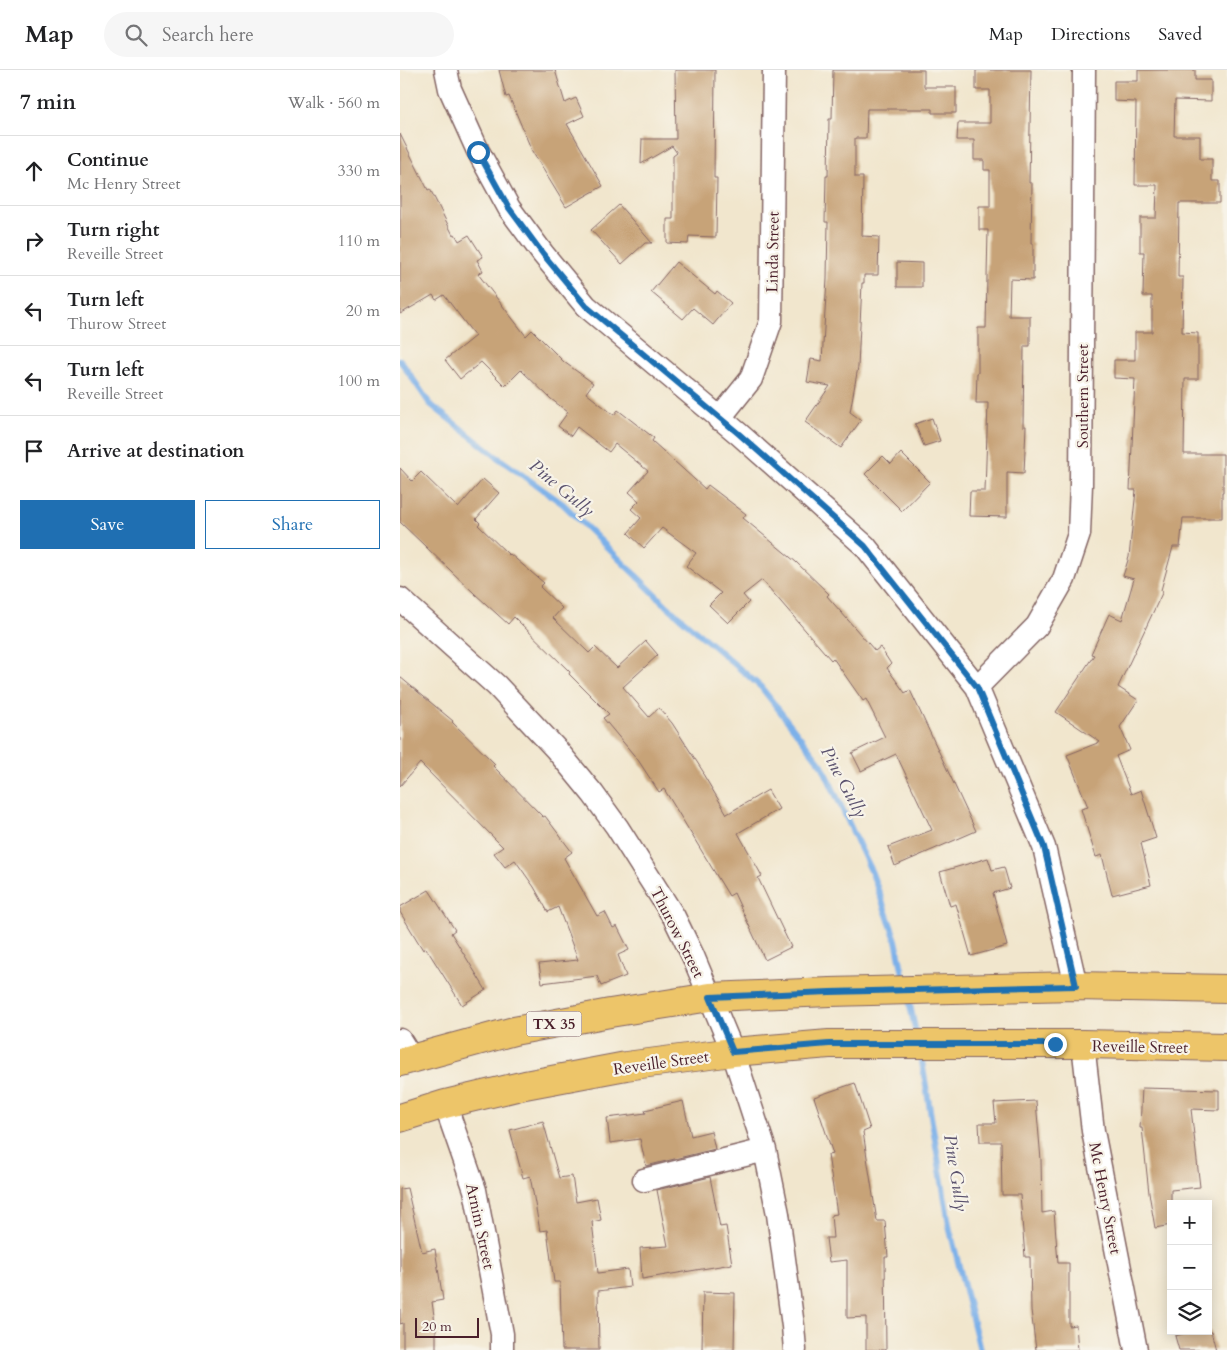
<!DOCTYPE html>
<meta charset="utf-8">
<style>
body{margin:0;font-family:Cardo,serif;background:#f6f6f6;color:#202124}
.controls{position:absolute;right:15px;bottom:15px;display:grid;overflow:hidden;border-radius:0px;box-shadow:0 2px 12px #0003}
.controls button{width:45px;height:45px;display:grid;place-items:center;padding:0;border:0;border-bottom:1px solid #e0e0e0;background:#fff;color:#202124;font:25px sans-serif}
.scale{position:absolute;left:15px;bottom:12px;width:64px;box-sizing:border-box;padding-left:5px;border:2px solid #4a1f2b;border-top:0;font-size:14px;line-height:18px;white-space:nowrap;color:#4a1f2b;-webkit-text-stroke:4px #f7f3e8;paint-order:stroke}
.stop{position:absolute;width:15px;height:15px;margin:-11px;border:4px solid #1f6fb2;border-radius:50%;background:#fff}
.stop.end{background:#1f6fb2;border-color:#fff;box-shadow:0 1px 5px #0008}
.list{margin:0;padding:0;list-style:none}
h2{display:flex;justify-content:space-between;align-items:center;height:65px;margin:0;padding:0 20px;font-size:21px}
h2 small{font-size:16px;font-weight:400;color:#757577}
.list li{display:grid;grid-template-columns:32px 1fr auto;gap:15px;align-items:center;box-sizing:border-box;height:70px;padding:0 20px;border-top:1px solid #e0e0e0}
.list b{display:block;font-size:19px;white-space:nowrap}
.list p{margin:0;font-size:16px;white-space:nowrap;color:#757577}
.list em{font-size:16px;font-style:normal;color:#757577}
.actions{display:flex;gap:10px;padding:15px 20px}
.actions a{flex:1;padding:11px 0;border:1px solid #1f6fb2;border-radius:0px;text-align:center;font-size:18px;color:#1f6fb2}
.actions .main{background:#1f6fb2;color:#fff}
.icon{flex:none;width:28px;height:28px;fill:none;stroke:currentColor;stroke-width:2;stroke-linecap:round;stroke-linejoin:round}
.map{position:relative;flex:none;width:827px;height:1280px;overflow:hidden}
header{display:flex;align-items:center;gap:30px;box-sizing:border-box;height:70px;padding:0 25px;background:#fff;border-bottom:1px solid #e0e0e0}
header strong{font-size:24px}
nav{display:flex;gap:28px;margin-inline-start:auto;font-size:18px}
.search{width:350px;height:45px;background:#f6f6f6;display:flex;align-items:center;gap:12px;box-sizing:border-box;padding:0 18px;border-radius:28px;color:#757577;font-size:19px}
main{display:flex}
aside{flex:1;background:#fff}
.map>svg:first-child{display:block}
.lines{fill:none;stroke-linecap:round;stroke-linejoin:round}
.stream{stroke:#7bb0e9;stroke-width:6}
.building{fill:#c7a378}
.minor-casing{stroke:#846564;stroke-width:25}
.major-casing{stroke:#846564;stroke-width:30}
.minor{stroke:#fff;stroke-width:22}
.major{stroke:#edc569;stroke-width:28}
.route{stroke:#1f6fb2;stroke-width:6}
.labels{text-anchor:middle;stroke-width:4.5;stroke-linejoin:round;paint-order:stroke}
.shield{fill:#f7f3e8;stroke:#7e5f64;stroke-width:1}
.shield-label{font-size:15px;font-weight:bold;fill:#4a1f2b}
.street-label{font-size:16px;fill:#4a1f2b;stroke:#f7f3e8}
.water-label{font-size:18px;font-style:italic;fill:#5b526e;stroke:#f7f3e8}
</style>
<header>
<strong>Map</strong>
<div class="search"><svg class="icon" aria-label="search" viewBox="0 0 24 24"><circle cx="10" cy="10" r="6"/><path d="M15 15l6 6"/></svg>Search here</div>
<nav><a>Map</a><a>Directions</a><a>Saved</a></nav>
</header>
<main>
<aside>
<h2>7 min<small>Walk · 560 m</small></h2>
<ul class="list">
<li><svg class="icon" aria-label="ahead" viewBox="0 0 24 24"><path d="M12 20V5M6 11l6-6 6 6"/></svg><div><b>Continue</b><p>Mc Henry Street</p></div><em>330 m</em></li>
<li><svg class="icon" aria-label="right" viewBox="0 0 24 24"><path d="M7 20v-9h11M14 6l5 5-5 5"/></svg><div><b>Turn right</b><p>Reveille Street</p></div><em>110 m</em></li>
<li><svg class="icon" aria-label="left" viewBox="0 0 24 24"><path d="M17 20v-9H6M10 6l-5 5 5 5"/></svg><div><b>Turn left</b><p>Thurow Street</p></div><em>20 m</em></li>
<li><svg class="icon" aria-label="left" viewBox="0 0 24 24"><path d="M17 20v-9H6M10 6l-5 5 5 5"/></svg><div><b>Turn left</b><p>Reveille Street</p></div><em>100 m</em></li>
<li><svg class="icon" aria-label="arrive" viewBox="0 0 24 24"><path d="M6 21V4h12l-3 4 3 4H6"/></svg><div><b>Arrive at destination</b></div></li>
</ul>
<div class="actions"><a class="main">Save</a><a>Share</a></div>
</aside>
<div class="map">
<svg width="827" height="1280" viewBox="0 0 827 1280">
<rect width="100%" height="100%" fill="#f7f3e8"/>
<filter id="ink" filterUnits="userSpaceOnUse"><feTurbulence type="fractalNoise" baseFrequency=".02" numOctaves="2"/><feDisplacementMap in="SourceGraphic" scale="10" xChannelSelector="R" yChannelSelector="G"/><feConvolveMatrix kernelMatrix="1 2 1 2 8 2 1 2 1" color-interpolation-filters="sRGB"/></filter>
<filter id="wash" filterUnits="userSpaceOnUse"><feTurbulence type="fractalNoise" baseFrequency=".0096" numOctaves="4" result="noise"/><feDisplacementMap in="SourceGraphic" scale="20" xChannelSelector="R" yChannelSelector="G"/><feGaussianBlur stdDeviation="1.12" result="paint"/><feColorMatrix in="noise" values="0 0 0 0 0 0 0 0 0 0 0 0 0 0 0 0 0 1.4 0 .05"/><feComposite in="paint" operator="in"/></filter>
<g filter="url(#wash)">
<rect width="100%" height="100%" fill="#f1e6cd"/>
<g class="lines">
<!-- stream -->
<path class="stream" d="M 0,290 L 30,334 L 97,387 L 163,434 L 266,535 L 361,617 L 422,695 L 472,803 L 496,870 L 505,914
M 508,926 L 517,968
M 520,980 L 550,1160 L 580,1280"/>
</g>
<g id="blocks">
<!-- building -->
<path class="building" d="M 99,0 L 155,0 L 165,33 L 176,28 L 184,46 L 167,54 L 203,116 L 166,137 L 132,81 L 109,26 L 106,27 Z
M 275,0 L 315,0 L 314,108 L 317,108 L 316,167 L 289,166 L 288,174 L 267,173 L 267,149 L 273,149 L 273,86 L 277,83 L 272,76 L 241,94 L 242,69 L 276,69 Z
M 433,0 L 524,0 L 524,17 L 556,17 L 556,43 L 532,43 L 532,39 L 467,39 L 466,68 L 455,68 L 455,107 L 463,107 L 462,166 L 479,167 L 478,205 L 464,205 L 464,213 L 462,213 L 458,297 L 450,342 L 461,350 L 441,378 L 405,352 L 430,316 L 407,312 L 411,289 L 422,291 L 427,209 L 428,152 L 425,152 L 426,106 L 428,106 L 429,49 L 432,49 Z
M 576,0 L 631,0 L 629,113 L 632,113 L 631,173 L 633,173 L 633,210 L 610,209 L 609,246 L 630,246 L 630,276 L 624,276 L 623,356 L 626,356 L 624,403 L 607,402 L 607,447 L 569,446 L 570,421 L 585,421 L 588,333 L 576,333 L 577,303 L 578,303 L 578,258 L 586,258 L 587,207 L 588,160 L 579,160 L 579,136 L 590,136 L 590,100 L 584,100 L 584,90 L 574,90 L 574,70 L 557,70 L 558,53 L 590,53 L 590,20 L 576,20 Z
M 738,0 L 795,0 L 795,10 L 811,10 L 811,31 L 775,30 L 774,66 L 800,66 L 800,89 L 812,89 L 812,111 L 820,111 L 820,133 L 779,133 L 778,207 L 783,207 L 782,262 L 798,263 L 798,309 L 785,309 L 784,384 L 823,384 L 823,422 L 822,422 L 822,448 L 783,448 L 780,477 L 773,477 L 761,520 L 763,521 L 718,617 L 738,630 L 720,657 L 730,680 L 716,686 L 731,724 L 741,720 L 756,768 L 741,773 L 751,815 L 712,825 L 702,785 L 696,787 L 681,739 L 688,737 L 667,685 L 700,672 L 656,642 L 694,585 L 691,584 L 709,544 L 722,550 L 734,509 L 723,506 L 729,487 L 736,420 L 730,420 L 735,309 L 714,308 L 714,290 L 735,290 L 735,262 L 752,262 L 752,226 L 743,226 L 744,182 L 740,182 L 740,148 L 756,148 L 757,115 L 735,115 L 736,32 L 714,31 L 714,11 L 738,11 Z
M 0,64 L 28,120 L 30,119 L 53,165 L 55,164 L 59,171 L 69,165 L 83,187 L 77,190 L 83,201 L 78,204 L 126,266 L 132,260 L 164,292 L 193,313 L 186,323 L 214,345 L 218,340 L 254,368 L 252,371 L 305,419 L 308,415 L 346,444 L 343,448 L 396,492 L 429,524 L 427,526 L 475,581 L 480,577 L 491,594 L 487,598 L 505,623 L 510,620 L 576,761 L 495,796 L 488,777 L 532,760 L 496,684 L 461,701 L 452,683 L 485,667 L 466,629 L 463,631 L 433,588 L 431,590 L 362,510 L 343,525 L 349,532 L 328,553 L 309,535 L 321,523 L 286,496 L 296,483 L 262,458 L 244,478 L 228,463 L 241,448 L 231,439 L 239,431 L 229,422 L 248,401 L 215,374 L 209,382 L 177,357 L 171,366 L 158,356 L 168,342 L 151,329 L 121,300 L 105,316 L 81,292 L 60,309 L 45,290 L 75,266 L 44,225 L 36,230 L 33,225 L 0,244 Z
M 219,135 L 252,173 L 245,173 L 222,194 L 191,160 Z
M 276,192 L 315,224 L 317,221 L 331,233 L 313,255 L 293,238 L 283,249 L 251,222 Z
M 497,192 L 522,193 L 522,217 L 497,217 Z
M 532,348 L 540,371 L 524,376 L 515,354 Z
M 501,383 L 530,412 L 502,441 L 465,404 L 483,386 L 491,394 Z
M 0,398 L 12,411 L 21,402 L 58,438 L 83,409 L 99,423 L 76,449 L 80,453 L 78,455 L 109,485 L 110,484 L 144,513 L 140,517 L 162,538 L 153,548 L 189,583 L 195,577 L 217,598 L 246,571 L 258,585 L 223,617 L 249,647 L 259,638 L 272,653 L 304,703 L 303,704 L 327,744 L 368,720 L 379,739 L 338,763 L 362,806 L 358,808 L 391,877 L 365,890 L 334,823 L 329,826 L 264,719 L 259,722 L 238,690 L 203,648 L 209,644 L 169,604 L 170,602 L 114,547 L 108,554 L 75,524 L 0,452 Z
M 0,607 L 53,651 L 52,652 L 95,694 L 93,696 L 143,747 L 145,746 L 172,782 L 164,788 L 197,846 L 205,842 L 213,858 L 217,856 L 229,880 L 218,885 L 226,906 L 201,916 L 197,906 L 142,913 L 139,894 L 178,890 L 158,837 L 148,842 L 134,817 L 115,790 L 105,797 L 94,783 L 103,777 L 20,693 L 0,716 Z
M 588,788 L 592,800 L 604,797 L 610,818 L 593,823 L 607,876 L 571,886 L 556,834 L 550,836 L 540,802 Z
M 29,820 L 55,860 L 51,863 L 86,920 L 62,935 L 26,878 L 23,880 L 0,842 L 0,837 Z
M 455,1013 L 470,1059 L 463,1062 L 477,1151 L 485,1151 L 488,1187 L 485,1187 L 486,1280 L 466,1280 L 466,1247 L 447,1248 L 447,1190 L 429,1192 L 426,1168 L 433,1168 L 431,1145 L 437,1144 L 428,1085 L 433,1084 L 414,1027 Z
M 742,1018 L 819,1020 L 819,1040 L 791,1039 L 800,1117 L 771,1120 L 771,1155 L 755,1158 L 749,1123 L 742,1058 L 740,1058 Z
M 283,1031 L 291,1066 L 311,1061 L 315,1079 L 246,1096 L 240,1069 L 210,1073 L 207,1048 L 246,1043 L 245,1040 Z
M 636,1031 L 641,1090 L 642,1143 L 654,1141 L 658,1193 L 669,1193 L 669,1256 L 676,1255 L 678,1280 L 636,1280 L 631,1240 L 630,1187 L 625,1187 L 620,1125 L 602,1125 L 601,1072 L 580,1072 L 579,1053 L 596,1053 L 594,1033 Z
M 143,1051 L 159,1108 L 172,1106 L 176,1132 L 197,1128 L 201,1150 L 192,1152 L 198,1203 L 228,1199 L 230,1217 L 198,1221 L 199,1280 L 162,1280 L 160,1212 L 154,1212 L 147,1160 L 140,1161 L 130,1106 L 123,1108 L 110,1060 Z
M 310,1107 L 320,1157 L 326,1156 L 332,1194 L 242,1209 L 240,1178 L 268,1176 L 257,1120 Z
M 7,1118 L 22,1182 L 35,1179 L 43,1230 L 32,1232 L 36,1259 L 36,1280 L 3,1280 L 3,1253 L 0,1254 L 0,1119 Z
M 303,1222 L 335,1223 L 334,1280 L 302,1280 Z
M 793,1261 L 811,1261 L 816,1280 L 779,1280 L 775,1266 Z"/>
</g>
</g>
<g filter="url(#ink)">
<use href="#blocks" fill-opacity="0" stroke="#846564" stroke-width="1"/>
<g class="lines">
<!-- minor casing -->
<g class="minor-casing">
<path id="minor" d="M 46,0 L 50,19 L 78,81 L 109,138 L 143,184 L 186,236 L 339,364 L 465,476 L 577,617 L 644,777 L 676,916
M 319,349 L 351,309 L 371,251 L 374,0
M 0,529 L 97,616 L 156,679 L 193,724 L 217,757 L 274,847 L 293,886 L 333,982 L 365,1080 L 378,1144 L 393,1256 L 395,1280
M 577,617 L 637,556 L 664,509 L 679,464 L 681,414 L 684,0
M 0,970 L 12,989
M 683,974 L 693,1061 L 736,1280
M 45,1034 L 75,1120 L 102,1264 L 102,1280
M 244,1110 L 365,1080"/>
</g>
<!-- major casing -->
<g class="major-casing">
<path id="major" d="M 0,992 L 114,961 L 210,943 L 310,927 L 430,922 L 676,916 L 827,919
M 0,1048 L 45,1034 L 125,1015 L 226,996 L 333,982 L 429,974 L 683,974 L 827,977"/>
</g>
<!-- minor -->
<use href="#minor" class="minor"/>
<!-- major -->
<use href="#major" class="major"/>
</g>
</g>
<g class="lines" filter="url(#ink)">
<!-- route -->
<path class="route" d="M 78,82 L 109,138 L 143,184 L 186,236 L 339,364 L 465,476 L 577,617 L 644,777 L 676,916 L 430,922 L 310,927 L 333,982 L 429,974 L 655,974"/>
</g>
<g class="labels">
<!-- shield labels -->
<rect class="shield" x="126.5" y="941.5" width="55" height="25" rx="4"/>
<g class="shield-label">
<text x="154" y="959">TX 35</text>
</g>
<!-- street labels -->
<g class="street-label">
<text transform="translate(372 182) rotate(-89)" y="6">Linda Street</text>
<text transform="translate(682 326) rotate(-90)" y="6">Southern Street</text>
<text transform="translate(278 862) rotate(63)" y="6">Thurow Street</text>
<text transform="translate(740 976) rotate(1)" y="6">Reveille Street</text>
<text transform="translate(261 992) rotate(-8)" y="6">Reveille Street</text>
<text transform="translate(706 1128) rotate(79)" y="6">Mc Henry Street</text>
<text transform="translate(81 1156) rotate(78)" y="6">Arnim Street</text>
</g>
<!-- water labels -->
<g class="water-label">
<text transform="translate(162 418) rotate(40)" y="6">Pine Gully</text>
<text transform="translate(444 712) rotate(62)" y="6">Pine Gully</text>
<text transform="translate(556 1103) rotate(81)" y="6">Pine Gully</text>
</g>
</g>
</svg>
<div class="controls">
<button>+</button>
<button>−</button>
<button><svg class="icon" aria-label="layers" viewBox="0 0 24 24"><path d="M12 4l9 5-9 5-9-5zM3 14l9 5 9-5"/></svg></button>
</div>
<div class="scale">20 m</div>
<div class="stop" style="left:78px;top:82px"></div>
<div class="stop end" style="left:655px;top:974px"></div>
</div>
</main>
